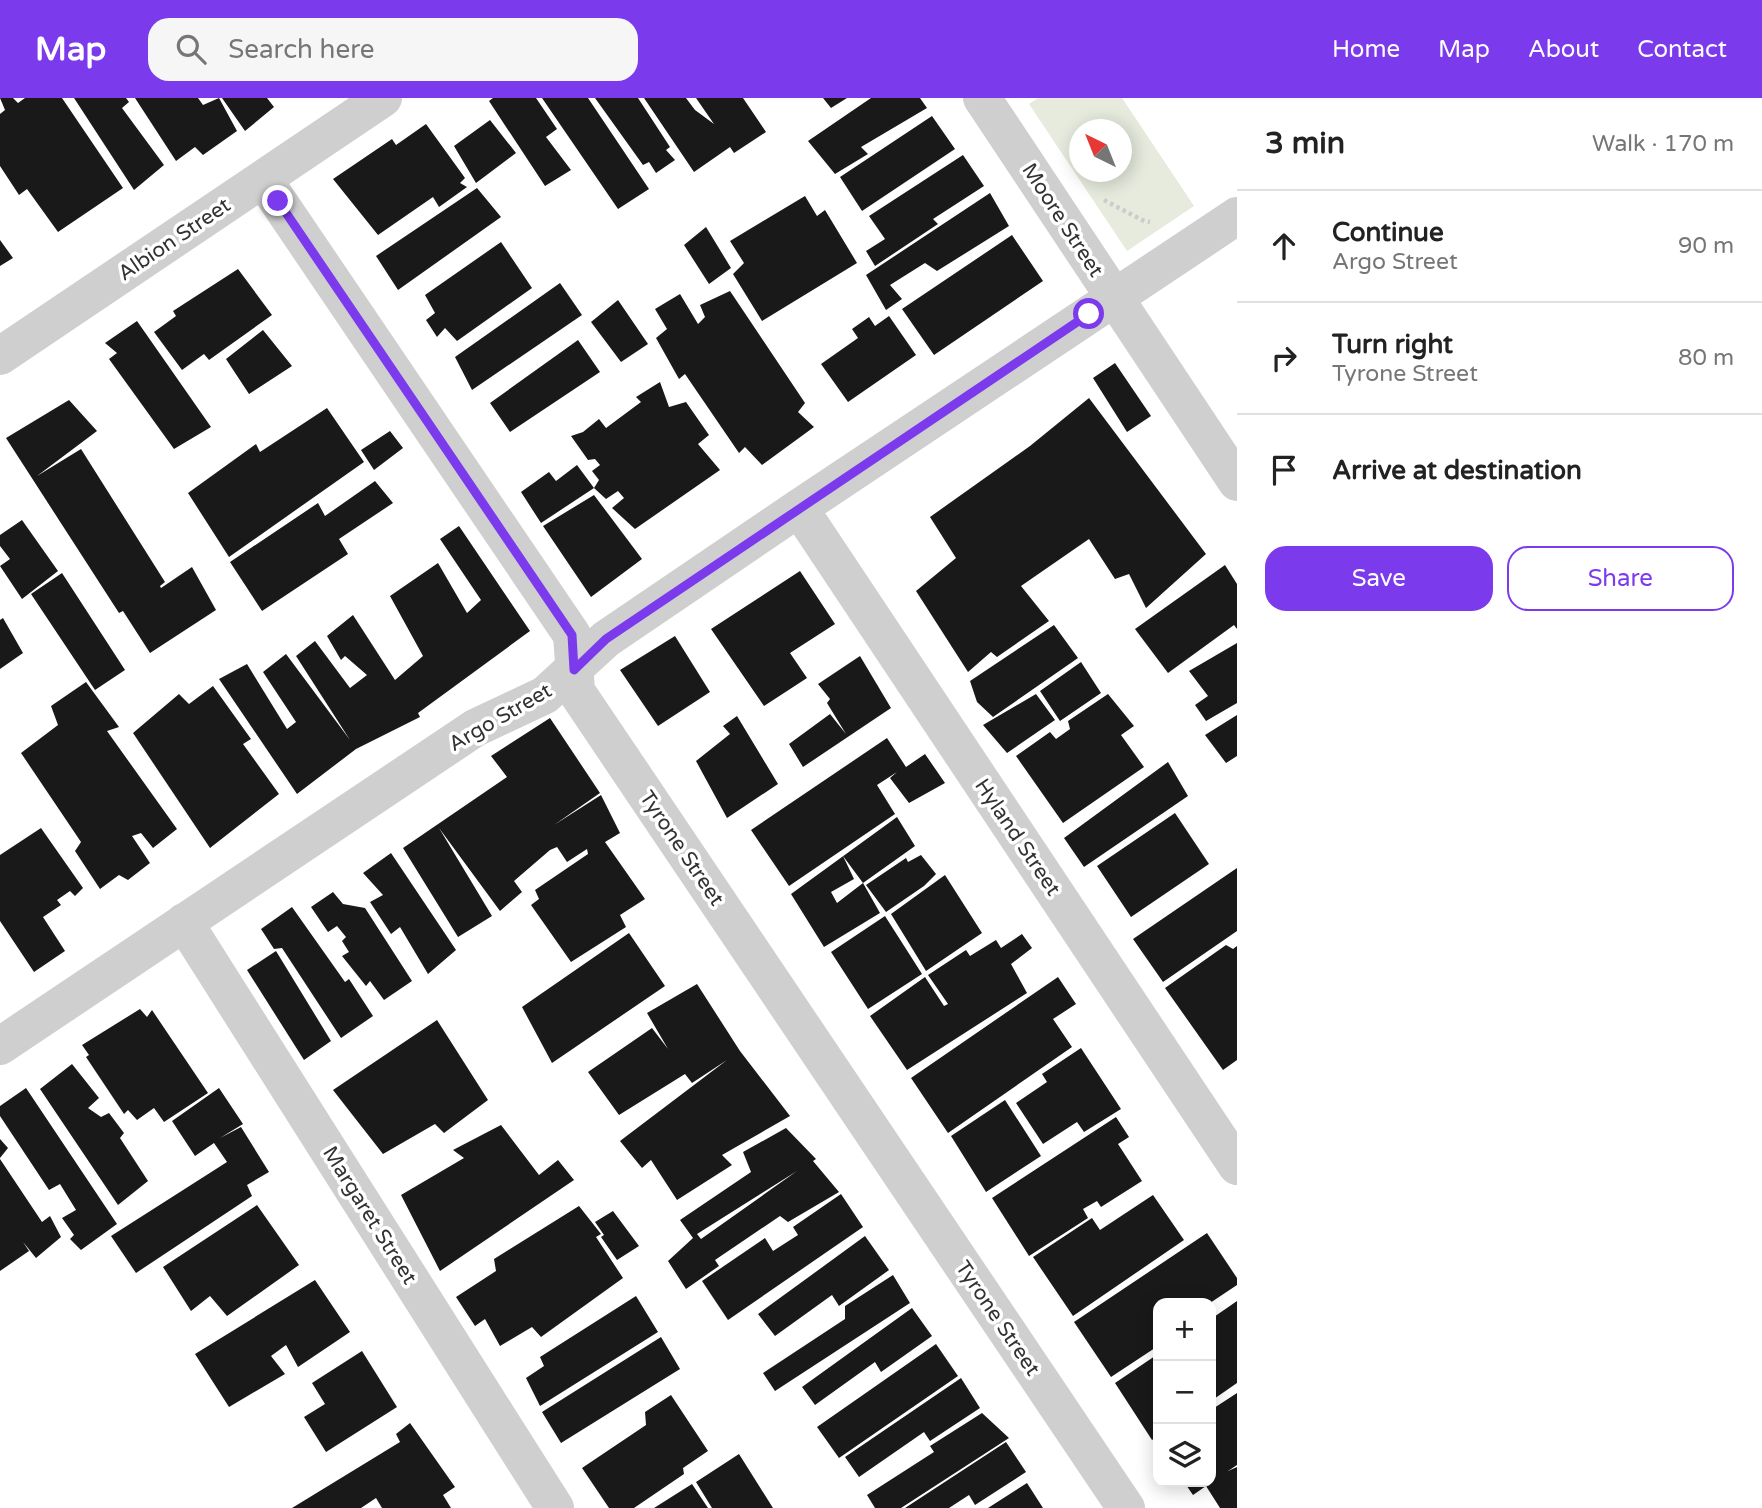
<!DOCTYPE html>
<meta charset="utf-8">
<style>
body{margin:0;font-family:"Varela Round",sans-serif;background:#f6f6f6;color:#222}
.controls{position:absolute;right:21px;bottom:21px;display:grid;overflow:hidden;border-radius:14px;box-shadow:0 4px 18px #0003}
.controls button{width:63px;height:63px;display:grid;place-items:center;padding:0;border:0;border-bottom:2px solid #e0e0e0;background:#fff;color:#222;font:35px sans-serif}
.compass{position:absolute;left:1069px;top:21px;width:63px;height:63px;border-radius:50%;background:#fff;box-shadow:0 4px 18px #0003;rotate:317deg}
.stop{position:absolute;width:21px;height:21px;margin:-16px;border:5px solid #7c3aed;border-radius:50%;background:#fff}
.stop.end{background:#7c3aed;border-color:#fff;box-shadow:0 2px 7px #0008}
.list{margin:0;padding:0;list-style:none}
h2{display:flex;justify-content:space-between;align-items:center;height:91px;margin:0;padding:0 28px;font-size:30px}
h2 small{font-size:23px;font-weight:400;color:#767676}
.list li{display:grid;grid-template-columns:46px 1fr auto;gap:21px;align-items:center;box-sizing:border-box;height:112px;padding:0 28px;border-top:2px solid #e0e0e0}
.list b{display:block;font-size:26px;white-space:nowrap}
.list p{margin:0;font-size:23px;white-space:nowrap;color:#767676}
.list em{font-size:23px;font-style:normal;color:#767676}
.actions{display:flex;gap:14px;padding:21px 28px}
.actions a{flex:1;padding:16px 0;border:2px solid #7c3aed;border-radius:21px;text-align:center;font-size:24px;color:#7c3aed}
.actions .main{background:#7c3aed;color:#fff}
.icon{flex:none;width:38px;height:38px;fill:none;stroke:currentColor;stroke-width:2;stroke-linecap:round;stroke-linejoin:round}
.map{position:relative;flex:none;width:1237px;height:1410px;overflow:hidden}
header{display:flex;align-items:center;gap:42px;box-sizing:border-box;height:98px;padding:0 35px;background:#7c3aed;color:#fff}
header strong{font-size:33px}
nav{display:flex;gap:38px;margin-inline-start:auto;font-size:24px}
.search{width:490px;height:63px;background:#f6f6f6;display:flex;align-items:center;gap:18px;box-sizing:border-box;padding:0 24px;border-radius:21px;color:#767676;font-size:26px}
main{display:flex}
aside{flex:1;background:#fff}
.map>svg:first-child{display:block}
.green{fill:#e6ebde;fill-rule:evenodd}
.building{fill:#191919;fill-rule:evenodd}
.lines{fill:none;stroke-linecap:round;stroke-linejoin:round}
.path{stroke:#ccc;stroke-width:4.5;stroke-dasharray:3.5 3.5;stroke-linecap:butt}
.minor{stroke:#cfcfcf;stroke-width:38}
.route{stroke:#7c3aed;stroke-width:9}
.labels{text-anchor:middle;stroke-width:7;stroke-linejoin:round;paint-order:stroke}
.street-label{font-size:21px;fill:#323232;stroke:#fff}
</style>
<header>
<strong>Map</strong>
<div class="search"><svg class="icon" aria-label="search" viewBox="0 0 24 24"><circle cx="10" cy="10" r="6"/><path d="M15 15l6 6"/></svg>Search here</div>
<nav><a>Home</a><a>Map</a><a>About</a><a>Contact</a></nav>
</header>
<main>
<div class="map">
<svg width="1237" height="1410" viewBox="0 0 1237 1410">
<rect width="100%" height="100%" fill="#fff"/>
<!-- green -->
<path class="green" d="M 1038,0 L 1122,0 L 1194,108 L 1127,153 L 1029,6 ZM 1080,32 L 1122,32 L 1122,74 L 1080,74 Z"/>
<!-- building -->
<path class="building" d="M 0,0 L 13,0 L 18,5 L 25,0 L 62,0 L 123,90 L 58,134 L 27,91 L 19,97 L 0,68 L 0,16 L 5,12 Z
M 74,0 L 126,0 L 129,4 L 122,10 L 164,67 L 134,92 Z
M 135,0 L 198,0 L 203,7 L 219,0 L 237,33 L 203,57 L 195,49 L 176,63 Z
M 222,0 L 267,0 L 274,9 L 245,33 Z
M 493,0 L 536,0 L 557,31 L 546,39 L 571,72 L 545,88 L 489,3 Z
M 542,0 L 588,0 L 649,91 L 618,111 Z
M 595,0 L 638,0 L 670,49 L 666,52 L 675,62 L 656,75 L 649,64 L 643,67 Z
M 644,0 L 686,0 L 695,12 L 714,26 L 696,0 L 743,0 L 766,34 L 734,55 L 730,49 L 694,74 Z
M 823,0 L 847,0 L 831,10 Z
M 871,0 L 920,0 L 927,10 L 861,49 L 868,56 L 835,76 L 808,43 Z
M 932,18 L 955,51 L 862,113 L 840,79 Z
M 490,22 L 516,55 L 476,85 L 454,48 Z
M 426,26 L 465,80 L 460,85 L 467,89 L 439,109 L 433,99 L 378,137 L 333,81 L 392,41 L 396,47 Z
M 963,57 L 984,88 L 933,121 L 938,126 L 875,168 L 866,153 L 885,141 L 869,118 Z
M 477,90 L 501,119 L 398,192 L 376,158 Z
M 990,95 L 1009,128 L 937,173 L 925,165 L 890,187 L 902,201 L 886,212 L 866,177 Z
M 805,98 L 817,118 L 825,112 L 857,165 L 762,223 L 733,176 L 744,165 L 730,143 Z
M 706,129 L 731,170 L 709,186 L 684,147 Z
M 1012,137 L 1043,183 L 934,257 L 902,211 Z
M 0,142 L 13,160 L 0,168 Z
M 501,144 L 532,190 L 457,243 L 445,230 L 437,239 L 426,222 L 435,215 L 425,197 Z
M 238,171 L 272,217 L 209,262 L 204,256 L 182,272 L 154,234 L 176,218 L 173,213 Z
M 560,185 L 582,217 L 472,292 L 455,259 Z
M 730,193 L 805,305 L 798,314 L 814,329 L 762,367 L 745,349 L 739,355 L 685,276 L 679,281 L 656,240 L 667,231 L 655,211 L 680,196 L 698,226 L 705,219 L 700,207 Z
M 618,202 L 648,246 L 621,264 L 591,224 Z
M 889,218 L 916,257 L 848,304 L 821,266 L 858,240 L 852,231 L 869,219 L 875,228 Z
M 137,223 L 211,329 L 174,351 L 109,261 L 117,255 L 105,245 Z
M 263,232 L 292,268 L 249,296 L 226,261 Z
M 578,242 L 600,274 L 510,334 L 490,305 Z
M 1115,265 L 1151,318 L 1127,334 L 1093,280 Z
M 660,284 L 669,309 L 686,304 L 709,337 L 698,346 L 720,372 L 635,431 L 612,410 L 624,400 L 618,393 L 606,401 L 594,390 L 599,382 L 592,373 L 600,367 L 595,361 L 588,362 L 571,338 L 583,334 L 599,321 L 606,330 L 641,304 L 636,299 Z
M 1089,300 L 1206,456 L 1146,510 L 1129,476 L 1115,481 L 1089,441 L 1021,488 L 1049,523 L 997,559 L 991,554 L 968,574 L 916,493 L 956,460 L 930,419 L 1030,348 Z
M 69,302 L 97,333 L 37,378 L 81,351 L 165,484 L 160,488 L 161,490 L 192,469 L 216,512 L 150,555 L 123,513 L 119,515 L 6,340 Z
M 327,310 L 364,364 L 229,459 L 188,395 L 256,346 L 260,354 Z
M 390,333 L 403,350 L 374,372 L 361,352 Z
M 577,367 L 594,390 L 541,425 L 521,394 L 549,374 L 556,383 Z
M 375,383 L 393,405 L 339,441 L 348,456 L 262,513 L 230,464 L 318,405 L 325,418 Z
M 594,397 L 642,461 L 591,499 L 543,428 Z
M 22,422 L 58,473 L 22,501 L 0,468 L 10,461 L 0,448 L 0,437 Z
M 459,428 L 530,533 L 418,615 L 420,619 L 356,651 L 297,696 L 219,581 L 247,566 L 287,631 L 296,624 L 263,574 L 286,556 L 350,642 L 296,558 L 315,543 L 350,590 L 367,577 L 345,558 L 341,562 L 327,538 L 353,517 L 395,582 L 423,558 L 390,498 L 438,465 L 467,515 L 481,502 L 440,441 Z
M 1225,467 L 1237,486 L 1237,531 L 1234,527 L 1168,575 L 1135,531 Z
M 800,473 L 835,526 L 790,555 L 807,580 L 764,608 L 711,531 Z
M 62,475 L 125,572 L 95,592 L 31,496 Z
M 3,520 L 23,555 L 0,571 L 0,522 Z
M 1054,527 L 1078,560 L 993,619 L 977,604 L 970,583 Z
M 675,538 L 710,594 L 658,628 L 620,572 Z
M 1237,545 L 1237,605 L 1206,623 L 1195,607 L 1208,598 L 1189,573 Z
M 860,558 L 891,610 L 803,669 L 789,646 L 830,616 L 846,636 L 827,605 L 830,601 L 818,586 Z
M 1081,564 L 1101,595 L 1060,623 L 1040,593 Z
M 86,584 L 119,629 L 107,633 L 177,731 L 153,750 L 141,735 L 132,738 L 150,765 L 128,782 L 119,777 L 100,791 L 75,753 L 81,744 L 21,655 L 58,627 L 51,608 Z
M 213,588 L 251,641 L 243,646 L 279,696 L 210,750 L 133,635 L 179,596 L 189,606 Z
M 1036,596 L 1055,622 L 1007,655 L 983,627 Z
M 1108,596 L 1134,628 L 1121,637 L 1144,669 L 1063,725 L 1016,658 L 1050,634 L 1056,641 L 1070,631 L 1068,623 Z
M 1237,617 L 1237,658 L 1226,665 L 1205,637 Z
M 737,618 L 778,686 L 727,720 L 696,663 L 730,636 L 723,628 Z
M 550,620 L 600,695 L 554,727 L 601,697 L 620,735 L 605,744 L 645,801 L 620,817 L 626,829 L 571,864 L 531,807 L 539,801 L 535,792 L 588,756 L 587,751 L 567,764 L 557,749 L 550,752 L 514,783 L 522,794 L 500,813 L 439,730 L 492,818 L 458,839 L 403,750 L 507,679 L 491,658 Z
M 887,640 L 906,669 L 925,656 L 945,685 L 909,705 L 890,680 L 897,674 L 877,687 L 895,716 L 789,788 L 751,732 Z
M 1168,664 L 1188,698 L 1084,769 L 1064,740 Z
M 1175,715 L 1209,766 L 1131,819 L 1097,768 Z
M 897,719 L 915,748 L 863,785 L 880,815 L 824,849 L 791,796 ZM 843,758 L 863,785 L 837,805 L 831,794 L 854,781 Z
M 41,730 L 83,790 L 75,798 L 70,793 L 57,802 L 61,807 L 43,819 L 65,853 L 34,874 L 0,823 L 0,757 Z
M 391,755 L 456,852 L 428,876 L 400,829 L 391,836 L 370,804 L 383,797 L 363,775 Z
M 921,757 L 936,776 L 924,788 L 886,814 L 866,787 L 906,760 L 908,764 Z
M 1237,770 L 1237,833 L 1163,884 L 1133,841 Z
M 945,777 L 982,835 L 926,873 L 891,816 Z
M 333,794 L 343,806 L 365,810 L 412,883 L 384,902 L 370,883 L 366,888 L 342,858 L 349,854 L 342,843 L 346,839 L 337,828 L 328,834 L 311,809 Z
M 292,809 L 345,884 L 349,881 L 373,918 L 341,940 L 282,850 L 274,851 L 261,831 Z
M 885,818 L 922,876 L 868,911 L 831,854 Z
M 629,835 L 665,888 L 552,965 L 522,909 Z
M 1022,836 L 1032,850 L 1011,866 L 1027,895 L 907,972 L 870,918 L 925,879 L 944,908 L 948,906 L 928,877 L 966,852 L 970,858 L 996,842 L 1001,850 Z
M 1226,847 L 1233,851 L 1237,848 L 1237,962 L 1223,972 L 1165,890 Z
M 276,853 L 331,943 L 304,962 L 247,872 Z
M 1058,879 L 1076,906 L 1053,921 L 1072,949 L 948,1035 L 911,980 Z
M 697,886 L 740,953 L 790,1018 L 722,1057 L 732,1067 L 677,1102 L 651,1062 L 642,1070 L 620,1043 L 727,962 L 692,985 L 685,976 L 619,1017 L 588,974 L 652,930 L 668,951 L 647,915 Z
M 140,911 L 147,919 L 152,912 L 208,995 L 164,1024 L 154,1010 L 137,1022 L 128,1012 L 124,1016 L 86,959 L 89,957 L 82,947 Z
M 437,922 L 488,1002 L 444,1035 L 435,1026 L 383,1056 L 333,992 Z
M 1081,950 L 1121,1011 L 1084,1034 L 1077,1024 L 1043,1046 L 1016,1005 L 1047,984 L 1042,976 Z
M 72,966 L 99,1000 L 88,1010 L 101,1019 L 109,1015 L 124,1035 L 120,1040 L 148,1083 L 118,1107 L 40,991 Z
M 26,990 L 117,1126 L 81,1152 L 70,1141 L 74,1137 L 62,1120 L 76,1112 L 60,1086 L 49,1092 L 0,1018 L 0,1008 Z
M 219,990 L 243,1026 L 220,1040 L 241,1029 L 269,1074 L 247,1087 L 252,1098 L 136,1175 L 111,1138 L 227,1064 L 214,1045 L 195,1058 L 172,1023 Z
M 1005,1002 L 1041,1058 L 986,1094 L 951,1038 Z
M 1116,1019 L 1129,1039 L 1118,1046 L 1142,1083 L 1101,1109 L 1097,1103 L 1083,1111 L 1088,1120 L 1029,1158 L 992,1100 Z
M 501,1027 L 539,1077 L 558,1062 L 574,1082 L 440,1173 L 401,1097 L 464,1060 L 453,1052 Z
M 786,1030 L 816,1061 L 813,1063 L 839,1094 L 788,1124 L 780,1118 L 715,1162 L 719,1168 L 686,1191 L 668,1163 L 693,1140 L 680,1122 L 751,1074 L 743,1054 ZM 797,1073 L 701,1141 L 697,1136 Z
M 0,1041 L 8,1050 L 0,1060 Z
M 0,1061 L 42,1124 L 50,1118 L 61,1139 L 36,1160 L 23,1144 L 29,1153 L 0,1173 Z
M 841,1096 L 863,1129 L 728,1222 L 702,1183 L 765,1140 L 773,1153 L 798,1137 L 793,1129 Z
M 1153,1097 L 1184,1142 L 1073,1218 L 1033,1159 L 1092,1120 L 1100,1132 Z
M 257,1107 L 299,1167 L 227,1218 L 210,1198 L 191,1213 L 163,1169 Z
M 579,1108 L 601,1136 L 596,1139 L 623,1180 L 541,1239 L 532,1229 L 500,1248 L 485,1221 L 475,1228 L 456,1199 L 496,1173 L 494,1161 Z
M 613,1113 L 639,1148 L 617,1162 L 601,1139 L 604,1137 L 595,1124 Z
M 1207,1135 L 1237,1180 L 1237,1187 L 1210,1205 L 1158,1205 L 1158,1248 L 1111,1279 L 1074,1224 Z
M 865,1138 L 889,1172 L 839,1208 L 832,1197 L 775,1238 L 758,1216 Z
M 893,1177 L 910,1205 L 775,1293 L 763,1275 L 845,1221 L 845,1208 Z
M 315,1182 L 350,1234 L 298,1269 L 286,1247 L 271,1258 L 285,1276 L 229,1309 L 195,1256 Z
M 636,1198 L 658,1234 L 540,1308 L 526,1280 L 544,1268 L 540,1259 Z
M 1237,1203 L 1237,1285 L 1211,1303 L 1211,1221 Z
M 912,1210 L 932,1238 L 881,1274 L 875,1264 L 815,1307 L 802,1289 Z
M 661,1239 L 680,1271 L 561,1345 L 542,1314 Z
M 936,1246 L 958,1278 L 839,1360 L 817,1329 Z
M 362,1253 L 397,1309 L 326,1354 L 304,1319 L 325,1306 L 312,1285 Z
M 1158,1256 L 1158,1338 L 1152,1342 L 1115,1285 Z
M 961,1280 L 980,1310 L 930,1343 L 924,1334 L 859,1379 L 845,1359 Z
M 1237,1295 L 1237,1367 L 1228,1373 L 1237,1369 L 1237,1410 L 1220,1410 L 1206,1388 L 1193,1397 L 1184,1384 L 1211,1384 L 1211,1312 Z
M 671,1297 L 708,1353 L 683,1370 L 684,1376 L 634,1410 L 609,1410 L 582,1370 L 646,1327 L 645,1314 Z
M 982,1315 L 1009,1340 L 901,1410 L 875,1410 L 867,1397 L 934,1354 L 930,1348 Z
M 410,1325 L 455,1389 L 443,1397 L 451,1410 L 382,1410 L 376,1400 L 361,1410 L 292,1410 L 400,1344 L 396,1336 Z
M 1006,1344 L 1026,1374 L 975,1407 L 969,1397 L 949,1410 L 905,1410 Z
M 739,1356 L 773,1410 L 712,1410 L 696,1384 Z
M 1027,1385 L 1043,1410 L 988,1410 Z
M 692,1386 L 708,1410 L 654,1410 Z"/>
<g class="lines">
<!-- path -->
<path class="path" d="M 1104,102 L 1142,122 L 1150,124"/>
<!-- minor -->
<path class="minor" d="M 982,0 L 1237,384
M 263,81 L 572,537 L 576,593 L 1126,1410
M 0,258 L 383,0
M 799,410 L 1237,1068
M 184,824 L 555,1410
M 0,948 L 475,630 L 545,597 L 606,541 L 799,410 L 1237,118"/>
</g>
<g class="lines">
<!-- route -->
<path class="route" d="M 278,103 L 572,537 L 574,572 L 606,541 L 1089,216"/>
</g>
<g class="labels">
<!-- street labels -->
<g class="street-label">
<text transform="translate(1063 122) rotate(57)" y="7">Moore Street</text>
<text transform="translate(174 141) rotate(-34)" y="7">Albion Street</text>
<text transform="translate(500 619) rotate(-30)" y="7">Argo Street</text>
<text transform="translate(1018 739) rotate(56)" y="7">Hyland Street</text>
<text transform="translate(682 750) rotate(56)" y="7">Tyrone Street</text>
<text transform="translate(370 1117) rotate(58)" y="7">Margaret Street</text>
<text transform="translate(998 1220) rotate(56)" y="7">Tyrone Street</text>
</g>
</g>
</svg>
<div class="controls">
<button>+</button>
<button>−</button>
<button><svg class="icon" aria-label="layers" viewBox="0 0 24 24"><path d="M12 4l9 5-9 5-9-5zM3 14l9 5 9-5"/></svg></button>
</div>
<svg class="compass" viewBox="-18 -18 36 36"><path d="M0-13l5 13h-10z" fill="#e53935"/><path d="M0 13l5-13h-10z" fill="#767676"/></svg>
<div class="stop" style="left:1089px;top:216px"></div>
<div class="stop end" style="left:278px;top:103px"></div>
</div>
<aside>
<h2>3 min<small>Walk · 170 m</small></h2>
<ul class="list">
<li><svg class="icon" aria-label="ahead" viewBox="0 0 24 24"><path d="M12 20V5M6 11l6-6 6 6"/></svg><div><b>Continue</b><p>Argo Street</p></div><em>90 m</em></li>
<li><svg class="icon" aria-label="right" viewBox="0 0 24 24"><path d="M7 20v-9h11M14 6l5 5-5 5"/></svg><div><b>Turn right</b><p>Tyrone Street</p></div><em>80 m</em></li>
<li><svg class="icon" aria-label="arrive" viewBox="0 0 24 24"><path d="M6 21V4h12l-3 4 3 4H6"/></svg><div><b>Arrive at destination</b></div></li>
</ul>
<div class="actions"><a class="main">Save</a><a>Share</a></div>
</aside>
</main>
